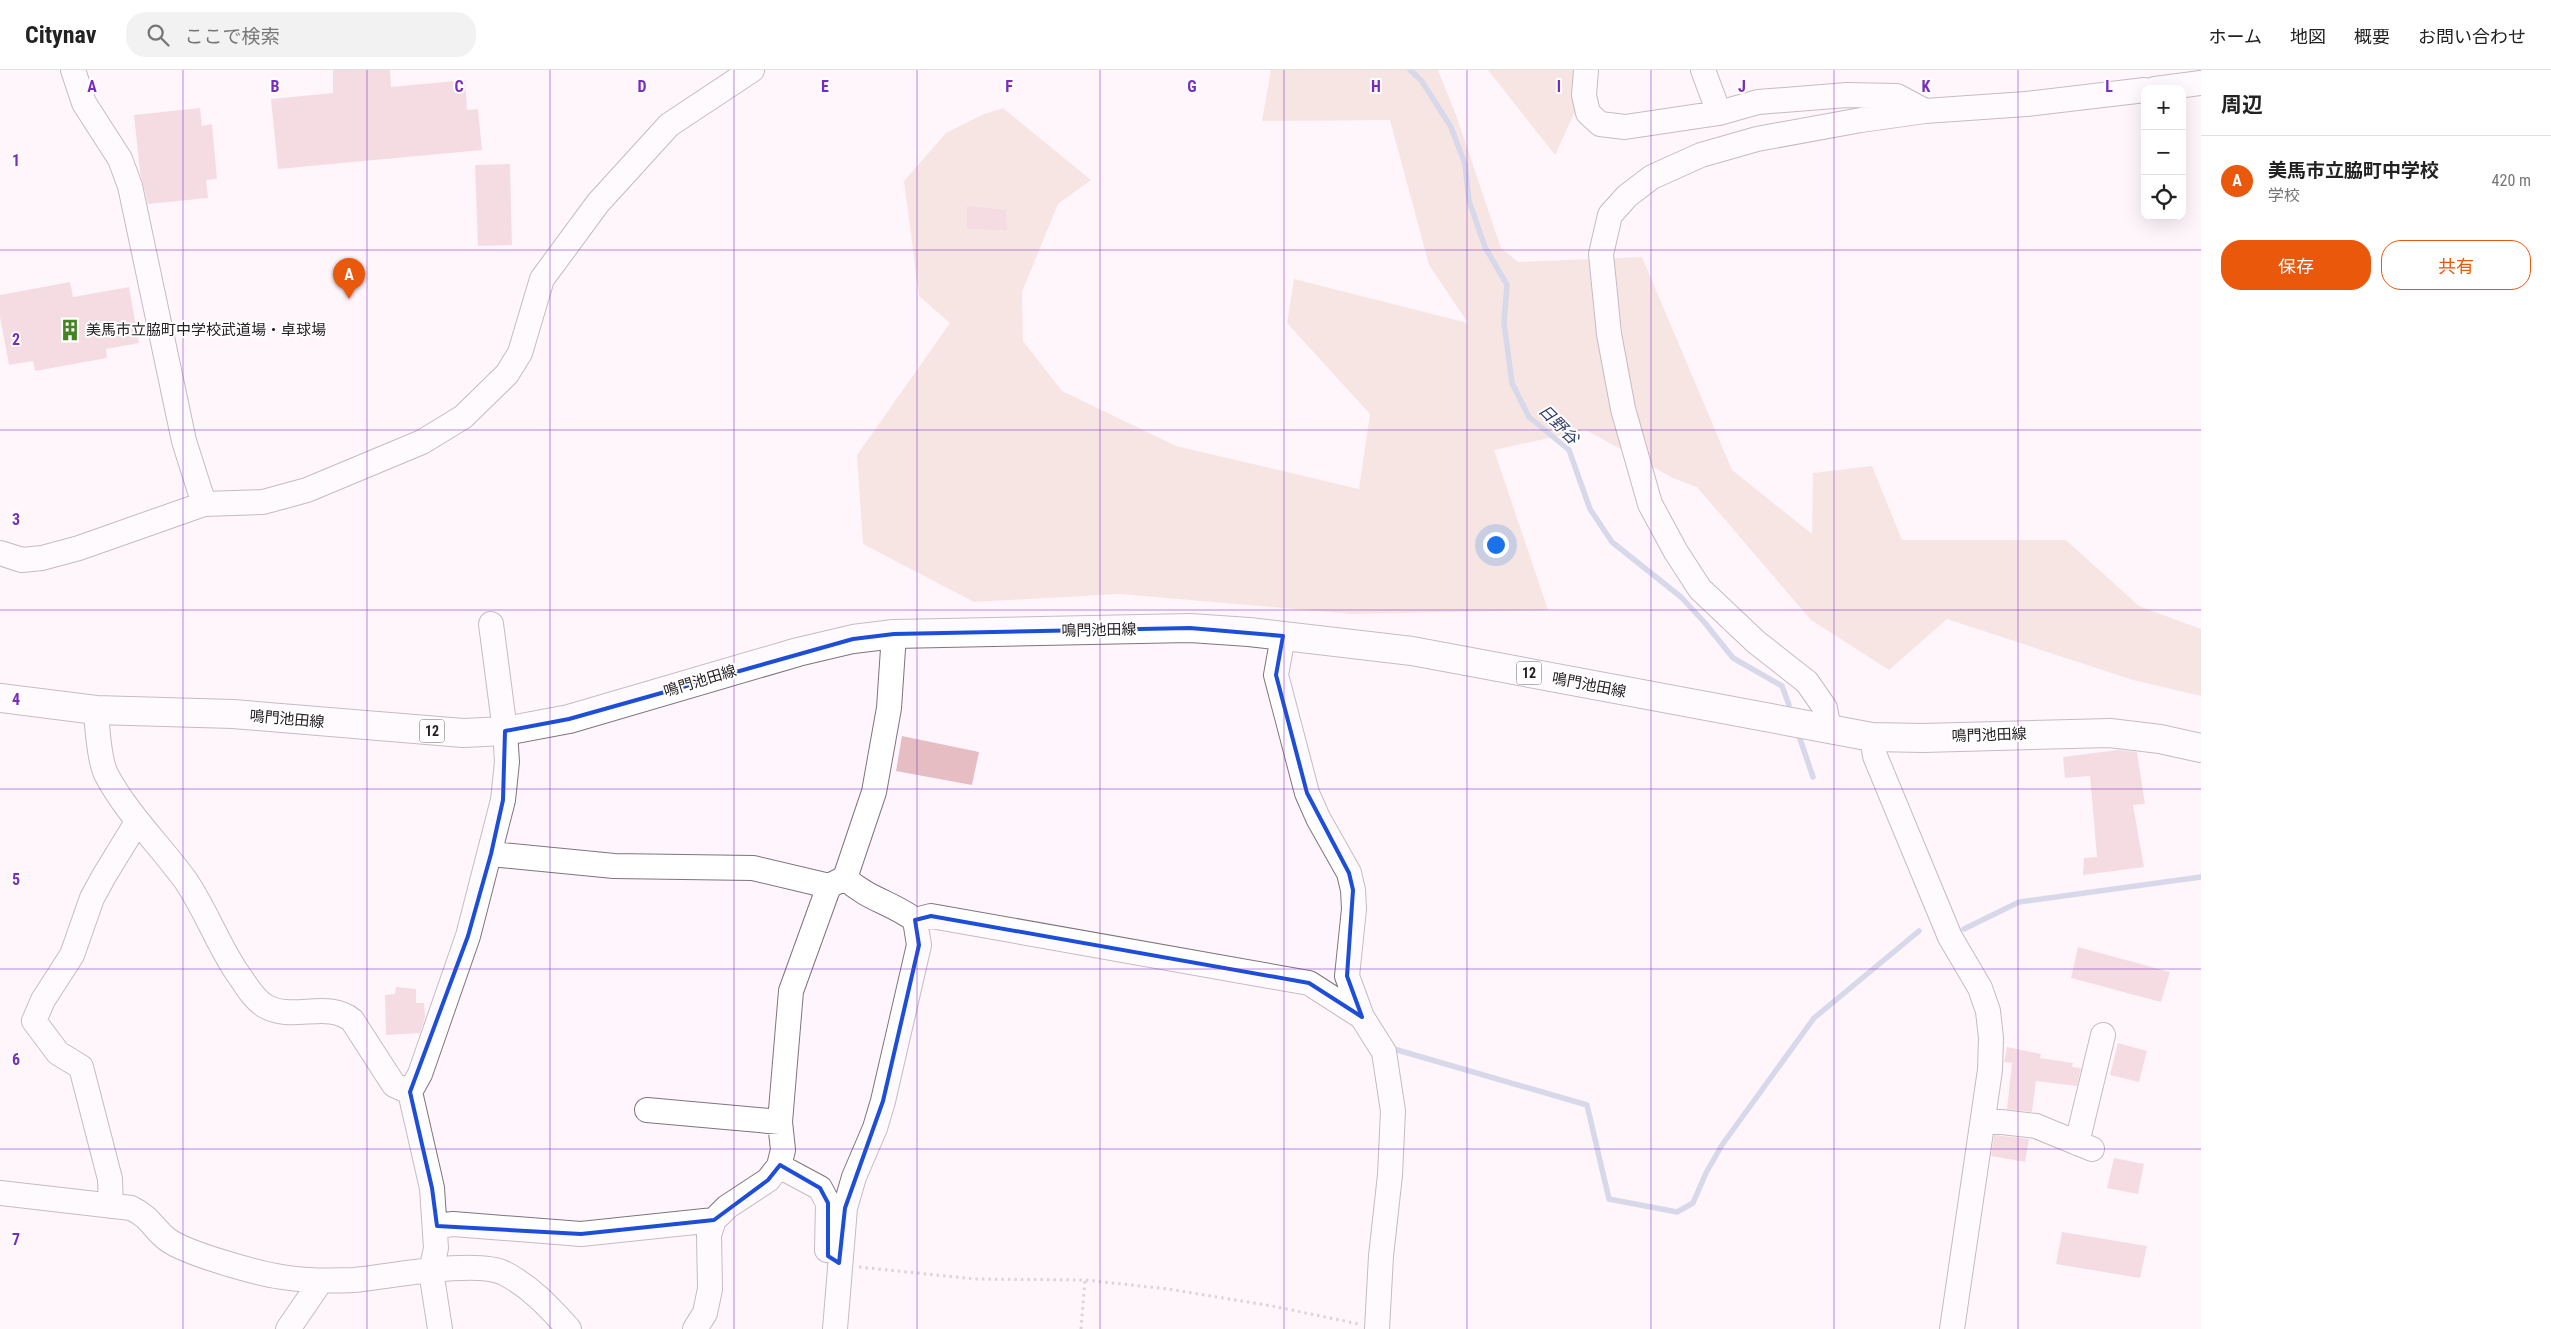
<!DOCTYPE html>
<html lang="ja">
<meta charset="utf-8">
<style>
body{margin:0;font-family:"Roboto Condensed","Noto Sans JP",sans-serif;background:#f2f2f2;color:#222}
.controls{position:absolute;right:15px;top:15px;display:grid;overflow:hidden;border-radius:10px;box-shadow:0 5px 20px #0002}
.controls button{width:45px;height:45px;display:grid;place-items:center;padding:0;border:0;border-bottom:1px solid #e0e0e0;background:#fff;color:#222;font:25px sans-serif}
.you{position:absolute;left:1495px;top:474px;width:18px;height:18px;margin:-12px;border:4px solid #fff;border-radius:50%;background:#1a73e8;box-shadow:0 0 0 8px #1a73e833}
.badge{display:grid;place-items:center;width:32px;height:32px;border-radius:50%;background:#ea580c;color:#fff;font-size:16px;font-weight:700}
.pin{position:absolute;translate:-50% -41px;filter:drop-shadow(0 1px 2px #0008)}
.pin::after{content:'';position:absolute;top:26px;width:18px;height:15px;background:inherit;clip-path:polygon(0 0,100% 0,50% 100%)}
.list{margin:0;padding:0;list-style:none}
h2{display:flex;justify-content:space-between;align-items:center;height:65px;margin:0;padding:0 20px;font-size:21px}
h2 small{font-size:16px;font-weight:400;color:#767676}
.list li{display:grid;grid-template-columns:32px 1fr auto;gap:15px;align-items:center;box-sizing:border-box;height:90px;padding:0 20px;border-top:1px solid #e0e0e0}
.list b{display:block;font-size:19px;white-space:nowrap}
.list p{margin:0;font-size:16px;white-space:nowrap;color:#767676}
.list em{font-size:16px;font-style:normal;color:#767676}
.actions{display:flex;gap:10px;padding:15px 20px}
.actions a{flex:1;padding:11px 0;border:1px solid #ea580c;border-radius:20px;text-align:center;font-size:18px;color:#ea580c}
.actions .main{background:#ea580c;color:#fff}
.icon{flex:none;width:28px;height:28px;fill:none;stroke:currentColor;stroke-width:2;stroke-linecap:round;stroke-linejoin:round}
.map{position:relative;flex:none;width:2201px;height:1259px;overflow:hidden}
header{display:flex;align-items:center;gap:30px;box-sizing:border-box;height:70px;padding:0 25px;background:#fff;border-bottom:1px solid #e0e0e0}
header strong{font-size:24px}
nav{display:flex;gap:28px;margin-inline-start:auto;font-size:18px}
.search{width:350px;height:45px;background:#f2f2f2;display:flex;align-items:center;gap:12px;box-sizing:border-box;padding:0 18px;border-radius:20px;color:#767676;font-size:19px}
main{display:flex}
aside{flex:1;background:#fff}
.map>svg:first-child{display:block}
.green{fill:#edd0c6}
.lines{fill:none;stroke-linecap:round;stroke-linejoin:round}
.stream{stroke:#a7b4d4;stroke-width:5.5}
.building{fill:#e7bdc4}
.minor-casing{stroke:#81737e;stroke-width:26}
.major-casing{stroke:#81737e;stroke-width:30}
.path{stroke:#b3aab0;stroke-width:3;stroke-dasharray:2.5 4;stroke-linecap:butt}
.minor{stroke:#fff;stroke-width:24}
.major{stroke:#fff;stroke-width:28}
.marked{fill:none;stroke:#1d4ed8;stroke-width:4;stroke-linejoin:round}
.grid{fill:none;stroke:#7b2cbf;stroke-width:1;stroke-opacity:0.55}
.labels{text-anchor:middle;stroke-width:4;stroke-linejoin:round;paint-order:stroke}
.shield{fill:#fff;stroke:#666366;stroke-width:1}
.shield-label{font-size:14px;font-weight:bold;fill:#252024}
.poi-label{font-size:15px;fill:#252024;stroke:#fff;text-anchor:start}
.street-label{font-size:15px;fill:#252024;stroke:#fff}
.water-label{font-size:16px;font-style:italic;fill:#2e3d69;stroke:#fff}
.grid-label{font-size:16px;text-anchor:middle;font-weight:bold;fill:#7b2cbf;stroke:#fff;stroke-width:4;stroke-linejoin:round;paint-order:stroke}
</style>
<header>
<strong>Citynav</strong>
<div class="search"><svg class="icon" aria-label="search" viewBox="0 0 24 24"><circle cx="10" cy="10" r="6"/><path d="M15 15l6 6"/></svg>ここで検索</div>
<nav><a>ホーム</a><a>地図</a><a>概要</a><a>お問い合わせ</a></nav>
</header>
<main>
<div class="map">
<svg width="2201" height="1259" viewBox="0 0 2201 1259">
<rect width="100%" height="100%" fill="#fff5fc"/>
<!-- green -->
<path class="green" d="M 1271,0 L 1438,0 L 1456,45 L 1501,178 L 1518,192 L 1642,187 L 1732,400 L 1812,464 L 1813,403 L 1872,396 L 1902,470 L 2066,470 L 2139,536 L 2201,559 L 2201,626 L 2133,610 L 1947,549 L 1889,600 L 1811,550 L 1697,417 L 1673,408 L 1586,360 L 1494,380 L 1548,540 L 1352,544 L 1120,524 L 974,532 L 863,474 L 857,385 L 950,253 L 919,226 L 904,111 L 946,63 L 982,45 L 1003,38 L 1091,110 L 1058,134 L 1022,222 L 1023,271 L 1062,321 L 1176,376 L 1359,419 L 1370,344 L 1287,253 L 1294,209 L 1468,253 L 1429,195 L 1390,50 L 1262,51 Z
M 1488,0 L 1579,0 L 1583,24 L 1555,85 Z"/>
<g class="lines">
<!-- stream -->
<path class="stream" d="M 1410,0 L 1421,10 L 1451,57 L 1465,94 L 1469,131 L 1485,177 L 1507,215 L 1504,253 L 1512,313 L 1529,347 L 1569,380 L 1590,439 L 1612,472 L 1681,527 L 1705,553 L 1733,588 L 1782,616 L 1789,635
M 1800,669 L 1813,707
M 1964,859 L 2019,832 L 2201,807
M 1394,979 L 1587,1035 L 1609,1129 L 1677,1142 L 1693,1133 L 1706,1103 L 1722,1075 L 1814,948 L 1919,861"/>
</g>
<!-- building -->
<path class="building" d="M 333,0 L 390,0 L 391,17 L 465,10 L 467,40 L 478,39 L 482,80 L 278,99 L 271,29 L 333,23 Z
M 200,38 L 202,56 L 212,54 L 217,109 L 206,110 L 208,128 L 148,134 L 140,102 L 134,45 Z
M 510,94 L 512,175 L 478,176 L 475,95 Z
M 967,136 L 1006,140 L 1007,160 L 967,159 Z
M 70,212 L 73,227 L 129,217 L 139,273 L 106,279 L 107,288 L 35,301 L 33,291 L 9,295 L 0,247 L 0,225 Z
M 902,666 L 979,682 L 972,715 L 896,701 Z
M 2118,680 L 2137,682 L 2145,734 L 2133,735 L 2144,797 L 2083,805 L 2084,788 L 2097,787 L 2090,706 L 2065,708 L 2063,687 Z
M 2078,877 L 2170,902 L 2161,932 L 2071,908 Z
M 396,917 L 416,919 L 416,933 L 424,933 L 425,947 L 420,963 L 386,965 L 385,925 L 395,924 Z
M 2118,973 L 2147,981 L 2139,1012 L 2110,1005 Z
M 2007,977 L 2041,984 L 2040,988 L 2073,993 L 2072,997 L 2081,998 L 2077,1016 L 2036,1011 L 2032,1042 L 2007,1039 L 2012,993 L 2004,992 Z
M 1994,1065 L 2029,1069 L 2025,1092 L 1991,1086 Z
M 2114,1088 L 2144,1094 L 2138,1124 L 2107,1118 Z
M 2062,1162 L 2147,1176 L 2140,1208 L 2056,1194 Z"/>
<g class="lines">
<!-- minor casing -->
<g class="minor-casing">
<path id="minor" d="M 1586,0 L 1584,25 L 1588,43 L 1600,54 L 1625,57 L 1719,43 L 1758,32 L 1847,25 L 1897,26 L 1925,41
M 1703,0 L 1719,43
M 2155,19 L 2201,13
M 204,434 L 263,432 L 307,420 L 422,372 L 463,347 L 507,304 L 520,283 L 542,209 L 598,133 L 669,55 L 752,0
M 0,483 L 22,490 L 42,488 L 79,478 L 204,434 L 184,371 L 130,116 L 120,89 L 84,33 L 73,0
M 1283,566 L 1276,605 L 1307,723 L 1318,748 L 1349,803 L 1353,820 L 1354,839 L 1347,906 L 1362,947 L 1384,982 L 1393,1041 L 1390,1105 L 1381,1186 L 1377,1259
M 96,640 C 97,657 99,689 106,704 C 127,744 160,775 186,811 C 205,839 217,872 236,901 C 245,913 252,928 265,936 C 292,952 327,930 352,950 L 394,1015 L 410,1022 L 432,1118 L 436,1178 L 431,1201 L 440,1259
M 1829,659 L 1825,638 L 1807,612 L 1756,572 L 1700,519 L 1676,482 L 1650,434 L 1623,339 L 1609,264 L 1601,184 L 1610,145 L 1627,126 L 1652,107 L 1701,85 L 1757,69 L 1861,50 L 1925,41 L 2026,34 L 2145,20
M 1872,667 L 1875,686 L 1950,867 L 1980,918 L 1988,941 L 1991,968 L 1990,1000 L 1952,1259
M 491,784 L 614,796 L 753,798 L 829,816
M 915,850 L 931,846 L 1309,913 L 1362,947
M 410,1022 L 420,1004 L 468,866 L 503,730 L 507,692 L 505,661 L 491,554
M 647,1040 L 780,1052
M 1984,1050 L 2036,1056 L 2092,1079
M 2077,1073 L 2103,965
M 779,1096 L 820,1118 L 828,1133 L 827,1180
M 0,1123 L 131,1138 C 152,1148 152,1158 168,1170 C 188,1184 256,1203 282,1207 C 305,1211 330,1211 354,1210 C 388,1207 475,1189 504,1203 C 531,1217 549,1237 569,1259
M 111,1136 L 110,1109 L 81,997 L 58,983 L 34,951 L 43,930 L 72,885 L 92,828 L 104,806 L 137,752
M 437,1156 L 453,1154 L 581,1164 L 714,1150
M 288,1259 L 321,1211
M 695,1259 L 705,1243 L 710,1219 L 709,1165 L 714,1150 L 727,1137 L 768,1110 L 779,1096 L 783,1080 L 780,1052 L 791,921 L 829,816 L 845,808
M 835,1259 L 845,1138 L 854,1107 L 875,1058 L 883,1031 L 919,875 L 915,850 C 891,832 869,830 845,808 L 874,722 L 889,638 L 894,564"/>
</g>
<!-- major casing -->
<g class="major-casing">
<path id="major" d="M 0,628 L 96,640 L 233,644 L 463,663 L 505,661 L 569,649 L 798,582 L 853,569 L 894,564 L 1190,558 L 1249,562 L 1412,581 L 1872,667 L 1923,668 L 2110,663 L 2160,669 L 2201,678"/>
</g>
<!-- path -->
<path class="path" d="M 859,1197 L 975,1209 L 1085,1210 L 1168,1219 L 1272,1236 L 1359,1254
M 1081,1259 L 1085,1210"/>
<!-- minor -->
<use href="#minor" class="minor"/>
<!-- major -->
<use href="#major" class="major"/>
</g>
<!-- marked area -->
<path d="M0 0H2201V1259H0ZM 1190,558 L 1283,566 L 1276,605 L 1307,723 L 1349,803 L 1353,820 L 1347,906 L 1362,947 L 1309,913 L 931,846 L 915,850 L 919,875 L 883,1031 L 845,1138 L 839,1193 L 828,1186 L 828,1133 L 820,1118 L 780,1095 L 768,1110 L 714,1150 L 581,1164 L 437,1156 L 432,1118 L 410,1022 L 468,866 L 491,784 L 503,730 L 505,661 L 569,649 L 853,569 L 894,564 Z" fill="#fff5fc" fill-opacity=".55" fill-rule="evenodd"/>
<path class="marked" d="M 1190,558 L 1283,566 L 1276,605 L 1307,723 L 1349,803 L 1353,820 L 1347,906 L 1362,947 L 1309,913 L 931,846 L 915,850 L 919,875 L 883,1031 L 845,1138 L 839,1193 L 828,1186 L 828,1133 L 820,1118 L 780,1095 L 768,1110 L 714,1150 L 581,1164 L 437,1156 L 432,1118 L 410,1022 L 468,866 L 491,784 L 503,730 L 505,661 L 569,649 L 853,569 L 894,564 Z"/>
<!-- grid -->
<path class="grid" d="M 183,0 L 183,1259M 367,0 L 367,1259M 550,0 L 550,1259M 734,0 L 734,1259M 917,0 L 917,1259M 1100,0 L 1100,1259M 1284,0 L 1284,1259M 1467,0 L 1467,1259M 1651,0 L 1651,1259M 1834,0 L 1834,1259M 2018,0 L 2018,1259M 0,180 L 2201,180M 0,360 L 2201,360M 0,540 L 2201,540M 0,719 L 2201,719M 0,899 L 2201,899M 0,1079 L 2201,1079"/>
<!-- icons -->
<defs>
<g id="building-bare" transform="scale(1.725)"><path d="M-4-6H4V6H1V3H-1V6H-4ZM-2.5-4.3h1.7v1.8h-1.7ZM.8-4.3h1.7v1.8H.8ZM-2.5-1h1.7V.8h-1.7ZM.8-1h1.7V.8H.8Z" fill="#468322" stroke="#fff" stroke-width="2.5" paint-order="stroke"/></g>
</defs>
<g fill-rule="evenodd">
<use href="#building-bare" x="70" y="260"/>
</g>
<g class="labels">
<!-- shield labels -->
<g class="shield">
<rect x="1516.5" y="591.5" width="25" height="23" rx="4"/>
<rect x="419.5" y="649.5" width="25" height="23" rx="4"/>
</g>
<g class="shield-label">
<text x="1529" y="608">12</text>
<text x="432" y="666">12</text>
</g>
<!-- poi labels -->
<g class="poi-label">
<text x="86" y="265">美馬市立脇町中学校武道場・卓球場</text>
</g>
<!-- street labels -->
<g class="street-label">
<text transform="translate(1099 560) rotate(-1)" y="5">鳴門池田線</text>
<text transform="translate(700 611) rotate(-17)" y="5">鳴門池田線</text>
<text transform="translate(1589 615) rotate(11)" y="5">鳴門池田線</text>
<text transform="translate(287 649) rotate(5)" y="5">鳴門池田線</text>
<text transform="translate(1989 665) rotate(-2)" y="5">鳴門池田線</text>
</g>
<!-- water labels -->
<g class="water-label">
<text transform="translate(1559 354) rotate(45)" y="6">日野谷</text>
</g>
</g>
<g class="grid-label">
<text x="92" y="22">A</text>
<text x="275" y="22">B</text>
<text x="459" y="22">C</text>
<text x="642" y="22">D</text>
<text x="825" y="22">E</text>
<text x="1009" y="22">F</text>
<text x="1192" y="22">G</text>
<text x="1376" y="22">H</text>
<text x="1559" y="22">I</text>
<text x="1742" y="22">J</text>
<text x="1926" y="22">K</text>
<text x="2109" y="22">L</text>
<text x="16" y="96">1</text>
<text x="16" y="275">2</text>
<text x="16" y="455">3</text>
<text x="16" y="635">4</text>
<text x="16" y="815">5</text>
<text x="16" y="995">6</text>
<text x="16" y="1175">7</text>
</g>
</svg>
<div class="controls">
<button>+</button>
<button>−</button>
<button><svg class="icon" aria-label="locate" viewBox="0 0 24 24"><circle cx="12" cy="12" r="6"/><path d="M12 2v4M12 18v4M2 12h4M18 12h4"/></svg></button>
</div>
<div class="you"></div>
<div class="pin badge" style="left:349px;top:229px">A</div>
</div>
<aside>
<h2>周辺<small></small></h2>
<ul class="list">
<li><span class="badge">A</span><div><b>美馬市立脇町中学校</b><p>学校</p></div><em>420 m</em></li>
</ul>
<div class="actions"><a class="main">保存</a><a>共有</a></div>
</aside>
</main>
